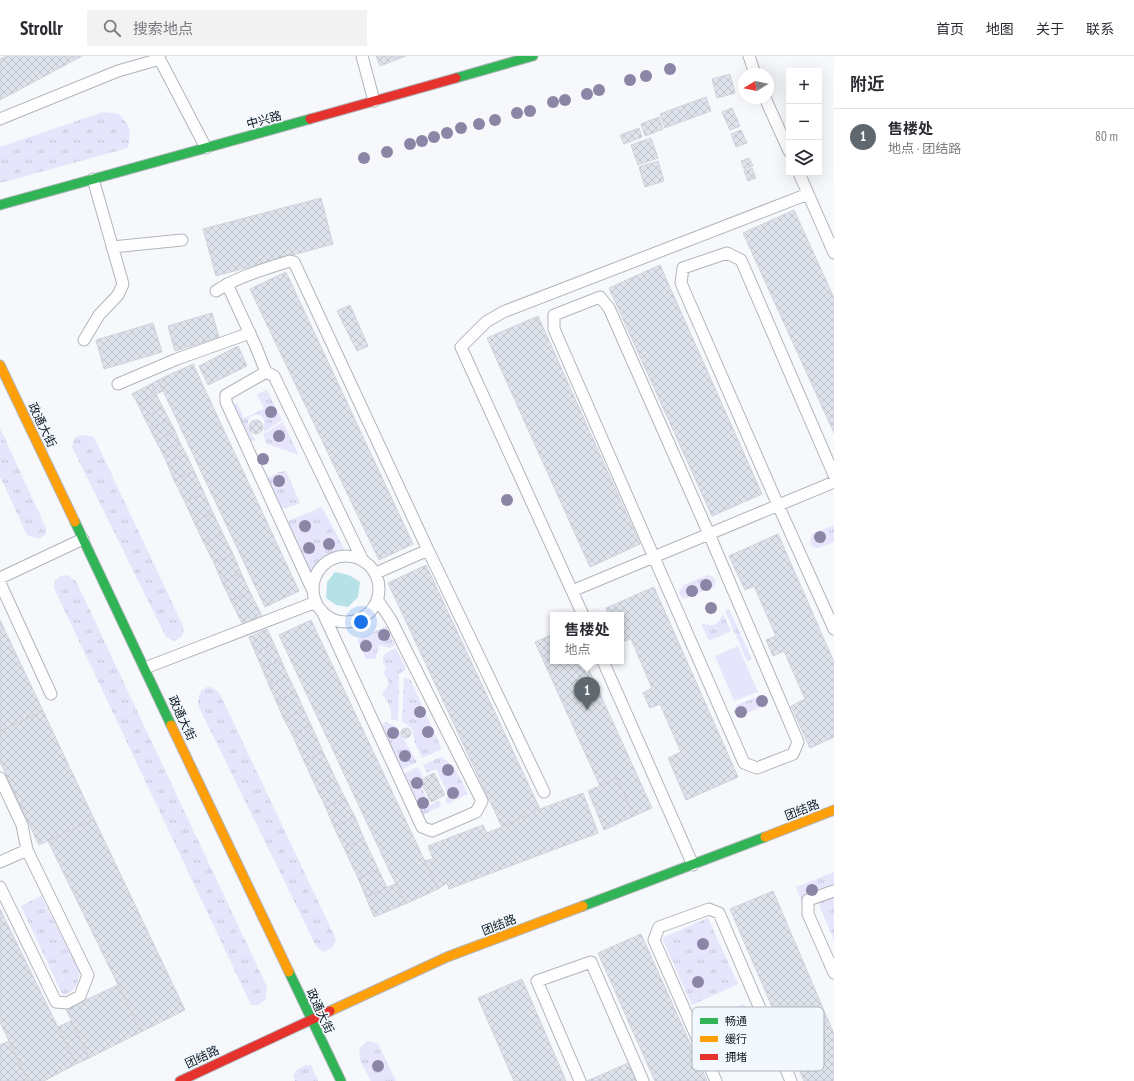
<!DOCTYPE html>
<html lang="zh">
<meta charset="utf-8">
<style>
body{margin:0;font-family:"PT Sans Narrow","Noto Sans SC",sans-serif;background:#f2f2f3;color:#2b2b33}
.controls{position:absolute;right:12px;top:12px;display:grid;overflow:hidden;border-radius:0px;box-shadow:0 4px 16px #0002}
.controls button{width:36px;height:36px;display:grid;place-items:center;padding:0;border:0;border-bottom:1px solid #e1e1e2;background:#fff;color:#2b2b33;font:20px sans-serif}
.compass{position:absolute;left:738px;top:12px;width:36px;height:36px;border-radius:50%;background:#fff;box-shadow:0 4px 16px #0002;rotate:260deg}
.you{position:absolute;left:361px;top:566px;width:14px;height:14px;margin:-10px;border:3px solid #fff;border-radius:50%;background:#1a73e8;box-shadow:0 0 0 6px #1a73e833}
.badge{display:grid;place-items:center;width:26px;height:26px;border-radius:50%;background:#60686f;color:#fff;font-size:13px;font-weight:700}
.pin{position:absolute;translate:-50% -33px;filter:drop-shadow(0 1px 2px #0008)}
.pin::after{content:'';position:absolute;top:21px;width:14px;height:12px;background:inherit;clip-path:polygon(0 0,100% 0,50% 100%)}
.popup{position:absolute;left:550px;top:556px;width:74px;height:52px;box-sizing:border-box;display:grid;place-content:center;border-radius:0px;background:#fff;filter:drop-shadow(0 1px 3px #0005);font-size:13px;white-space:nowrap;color:#7c7c81}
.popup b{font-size:15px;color:#2b2b33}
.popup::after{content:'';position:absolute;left:50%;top:100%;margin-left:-8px;border:8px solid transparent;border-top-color:#fff}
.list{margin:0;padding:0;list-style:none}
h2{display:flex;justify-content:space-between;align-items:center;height:52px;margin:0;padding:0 16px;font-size:17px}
h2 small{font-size:13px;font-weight:400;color:#7c7c81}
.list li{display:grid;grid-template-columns:26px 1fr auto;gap:12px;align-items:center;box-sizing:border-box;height:56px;padding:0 16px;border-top:1px solid #e1e1e2}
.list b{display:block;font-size:15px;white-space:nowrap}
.list p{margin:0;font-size:13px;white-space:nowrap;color:#7c7c81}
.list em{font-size:13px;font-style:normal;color:#7c7c81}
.icon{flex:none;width:22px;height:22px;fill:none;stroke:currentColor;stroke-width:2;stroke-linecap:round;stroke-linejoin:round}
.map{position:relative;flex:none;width:834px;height:1025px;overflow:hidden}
header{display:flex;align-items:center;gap:24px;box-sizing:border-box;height:56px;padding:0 20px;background:#fff;border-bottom:1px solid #e1e1e2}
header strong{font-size:19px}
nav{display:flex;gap:22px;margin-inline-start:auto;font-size:14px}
.search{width:280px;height:36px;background:#f2f2f3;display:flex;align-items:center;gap:10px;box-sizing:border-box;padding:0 14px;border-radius:0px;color:#7c7c81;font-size:15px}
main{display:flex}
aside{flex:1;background:#fff}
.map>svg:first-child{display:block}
.grass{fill:url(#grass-tufts)}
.pitch{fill:#e6e5fc}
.water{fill:#b6e1e7}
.building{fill:url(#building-cross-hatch);stroke:#d0d3db}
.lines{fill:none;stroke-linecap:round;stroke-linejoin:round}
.lane-casing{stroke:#b0b5bc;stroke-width:13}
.fast-casing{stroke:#b0b5bc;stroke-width:11}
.slow-casing{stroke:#b0b5bc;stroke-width:11}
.jam-casing{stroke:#b0b5bc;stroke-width:11}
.lane{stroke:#fefefe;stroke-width:11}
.fast{stroke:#30b455;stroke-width:9}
.slow{stroke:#ff9f0a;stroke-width:9}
.jam{stroke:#e5322d;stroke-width:9}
.tree{fill:#8b86a5}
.labels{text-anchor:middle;stroke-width:3.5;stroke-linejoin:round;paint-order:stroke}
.street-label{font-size:12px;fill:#0f1a23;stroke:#f3f8fe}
.key{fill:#f3f8fe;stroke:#afb5bc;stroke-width:1}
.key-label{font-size:11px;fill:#0f1a23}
</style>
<header>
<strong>Strollr</strong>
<div class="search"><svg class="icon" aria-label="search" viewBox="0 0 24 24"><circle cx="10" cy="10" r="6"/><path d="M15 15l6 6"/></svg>搜索地点</div>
<nav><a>首页</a><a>地图</a><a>关于</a><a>联系</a></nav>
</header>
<main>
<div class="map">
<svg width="834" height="1025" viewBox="0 0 834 1025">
<defs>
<pattern id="grass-tufts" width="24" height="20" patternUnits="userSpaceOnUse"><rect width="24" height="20" fill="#e6e5fc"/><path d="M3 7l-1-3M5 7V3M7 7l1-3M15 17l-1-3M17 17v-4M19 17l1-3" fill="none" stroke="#c4c4d8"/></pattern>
<pattern id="building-cross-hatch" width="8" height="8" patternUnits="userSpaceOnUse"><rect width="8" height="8" fill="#dfe3ec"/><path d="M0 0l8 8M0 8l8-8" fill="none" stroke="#bec2ca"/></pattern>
</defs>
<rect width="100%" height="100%" fill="#f6f8fb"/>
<!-- grass -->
<path class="grass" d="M 103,56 L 119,58 C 131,71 131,74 128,92 L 0,127 L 0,91 Z
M 267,334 L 282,364 L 264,376 L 264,364 L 261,359 L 254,359 L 249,362 C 246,372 249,376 256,384 L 249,386 L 231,350 L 237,347 L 244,362 L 264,353 L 257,338 Z
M 283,366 L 299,399 L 267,388 L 263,378 Z
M 0,372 L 46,472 L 46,478 L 39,483 L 27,479 L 0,420 Z
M 84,379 L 94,381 L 184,572 L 182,580 L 175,585 L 166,581 L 72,391 L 75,381 Z
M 286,415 L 300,447 L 287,452 L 281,452 L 266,423 L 279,416 Z
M 322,451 L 346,496 C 327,498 320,502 310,517 L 286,466 Z
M 834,469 L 834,486 L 818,492 L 812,491 L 810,485 L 812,478 Z
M 68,519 L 76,525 L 267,931 L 266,943 L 258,949 L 251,949 L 54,532 L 55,526 L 60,520 Z
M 708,519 L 712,520 L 716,525 L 714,531 L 689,541 L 682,542 L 679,536 L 684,529 Z
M 729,553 L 752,603 L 747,605 L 725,555 Z
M 723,558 L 731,575 L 709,585 L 701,567 C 714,571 717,570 723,558 Z
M 386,570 L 395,589 L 390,592 L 379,589 L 375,603 L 366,603 L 357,584 Z
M 396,592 L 406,613 L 399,618 L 398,665 L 391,663 C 392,654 388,645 382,638 L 389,627 L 384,617 L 386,612 L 383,606 L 383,601 L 386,597 Z
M 404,622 L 410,623 L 442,693 L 422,702 C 420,697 417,692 415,687 C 412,675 416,673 402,666 Z
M 209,630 L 219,636 L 336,883 L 333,891 L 323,896 L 316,890 L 198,649 C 198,638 200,634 209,630 Z
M 762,639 L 765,640 L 768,644 C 763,653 745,658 736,659 L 734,655 L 737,649 Z
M 386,666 L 397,671 C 403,684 411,694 417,706 L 400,715 L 379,670 Z
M 441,701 C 455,708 461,724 468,738 L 447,748 L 445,743 L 449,740 L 436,713 L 427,717 L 423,709 Z
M 418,711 L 423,721 L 418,724 L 430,749 L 439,745 L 441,750 L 423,759 L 403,718 Z
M 834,816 L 834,831 L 801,844 L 796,831 Z
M 41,840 L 80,916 C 77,930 76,934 63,940 L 21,850 Z
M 829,840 L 834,841 L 834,884 L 819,849 L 820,844 Z
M 708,862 L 738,928 L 692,949 L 662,882 Z
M 744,948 L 765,997 C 743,987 734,1000 723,1017 L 700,966 Z
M 370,985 L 378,988 L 396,1025 L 371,1025 C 364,1011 349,992 370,985 Z
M 306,1009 L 311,1009 L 318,1025 L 295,1025 L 293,1020 L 296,1014 Z"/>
<!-- pitch -->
<path class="pitch" d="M 738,590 L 758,636 L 734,645 L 715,600 Z"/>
<!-- water -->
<path class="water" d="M 335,516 L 349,519 L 360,526 L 358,541 L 348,551 L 336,549 L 326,542 L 327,526 Z"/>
<!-- building -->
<path class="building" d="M 6,0 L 82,0 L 0,44 L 0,3 Z
M 376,0 L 406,0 L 380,10 Z
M 730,18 L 735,37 L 717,42 L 712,23 Z
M 706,41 L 711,55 L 689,63 L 684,49 Z
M 684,49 L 689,63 L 665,72 L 660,58 Z
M 732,52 L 740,70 L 730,74 L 722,56 Z
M 659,61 L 663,73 L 645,80 L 641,68 Z
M 639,72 L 642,81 L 624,88 L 620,79 Z
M 741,74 L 747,87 L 736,91 L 731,78 Z
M 651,82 L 658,102 L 638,109 L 631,89 Z
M 749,102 L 753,110 L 744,113 L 741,105 Z
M 658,105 L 664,125 L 645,131 L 639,111 Z
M 752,112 L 756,122 L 748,125 L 744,115 Z
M 321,142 L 333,188 L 216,220 L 203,173 Z
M 794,154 L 834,242 L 834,377 L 743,177 Z
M 660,209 L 762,438 L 712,460 L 609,232 Z
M 286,216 L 413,488 L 379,504 L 250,233 Z
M 350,249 L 368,290 L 357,295 L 337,255 Z
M 212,257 L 219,281 L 175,295 L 168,270 Z
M 538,260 L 640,488 L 590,511 L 487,282 Z
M 153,267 L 162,296 L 104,313 L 96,284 Z
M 238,290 L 247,310 L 208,329 L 199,310 Z
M 193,308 L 299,535 L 265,551 L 158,324 Z
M 158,324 L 163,335 L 156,338 L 151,328 Z
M 151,328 L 156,338 L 138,348 L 132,338 Z
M 156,338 L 163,352 L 144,361 L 138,348 Z
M 163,352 L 169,363 L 150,373 L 144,361 Z
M 169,363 L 175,375 L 156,385 L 150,373 Z
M249 371a7 7 0 1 1 14 0a7 7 0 1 1-14 0Z
M 175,375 L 180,387 L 162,396 L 156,385 Z
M 180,387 L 186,398 L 167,407 L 162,396 Z
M 186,398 L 194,415 L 174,424 L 167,407 Z
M 194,415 L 204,437 L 185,446 L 174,424 Z
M 204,437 L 213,457 L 194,466 L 185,446 Z
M 213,457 L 223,478 L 204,487 L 194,466 Z
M 223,478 L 233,498 L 214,507 L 204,487 Z
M 778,478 L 834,606 L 834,681 L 810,692 L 791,650 L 805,643 L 784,595 L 773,600 L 766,584 L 776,580 L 754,530 L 745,534 L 729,500 Z
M 233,498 L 241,517 L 222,526 L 214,507 Z
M 426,509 L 540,753 L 502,771 L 388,527 Z
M 241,517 L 250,536 L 231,545 L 222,526 Z
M 654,531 L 738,721 L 686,744 L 668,702 L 681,696 L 660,648 L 650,652 L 643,637 L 652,632 L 631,583 L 621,586 L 621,559 L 609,559 L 606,552 Z
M 250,536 L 262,560 L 243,569 L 231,545 Z
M 0,564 L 43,655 L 0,675 Z
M 311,564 L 438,833 L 405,848 L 279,579 Z
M 267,573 L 274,588 L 255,596 L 249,581 Z
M 553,578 L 553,605 L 585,605 L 652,752 L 634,760 L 617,722 L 600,730 L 535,586 Z
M 274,588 L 281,604 L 262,612 L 255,596 Z
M 281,604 L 288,620 L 269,629 L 262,612 Z
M 288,620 L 296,636 L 276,645 L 269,629 Z
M 296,636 L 304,654 L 284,663 L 276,645 Z
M 304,654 L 311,669 L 292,678 L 284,663 Z
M 43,655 L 94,763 L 39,789 L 0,706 L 0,675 Z
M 311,669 L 323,696 L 304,705 L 292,678 Z
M401 677a5 5 0 1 1 10 0a5 5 0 1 1-10 0Z
M 323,696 L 335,722 L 316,731 L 304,705 Z
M 434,717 L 445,739 L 431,746 L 420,724 Z
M 335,722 L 345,742 L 326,752 L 316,731 Z
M 617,722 L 634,760 L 604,774 L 588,735 Z
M 583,737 L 598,777 L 449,833 L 447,827 L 438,833 L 424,805 L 433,803 L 428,790 L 483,769 L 487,777 L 502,771 L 540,753 Z
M 345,742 L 355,761 L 334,771 L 326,752 Z
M 355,761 L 364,783 L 344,792 L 334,771 Z
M 94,763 L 185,954 L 141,976 L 48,785 Z
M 364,783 L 378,813 L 358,822 L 344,792 Z
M 378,813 L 387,832 L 366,841 L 358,822 Z
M 397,827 L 405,848 L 374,861 L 366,841 Z
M 773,835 L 834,978 L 834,1025 L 804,1025 L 730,853 Z
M 0,853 L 76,1008 L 44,1025 L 28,1025 L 0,966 Z
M 641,878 L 707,1025 L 655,1025 L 598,897 Z
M 522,923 L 566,1025 L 514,1025 L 478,942 Z
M 118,929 L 141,976 L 89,1002 L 66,953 Z
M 71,965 L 89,1002 L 76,1008 L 58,971 Z
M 9,985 L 28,1025 L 0,1025 L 0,989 Z
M 628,1007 L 636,1025 L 587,1025 Z"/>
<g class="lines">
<!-- lane casing -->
<g class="lane-casing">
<path id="lane" d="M 158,0 L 206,92
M 362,0 L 374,45
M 749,0 L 755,18
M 765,42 L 789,95
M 0,63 L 118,15 L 160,3
M 799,117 L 834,197
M 112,191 L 182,184
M 227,228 L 256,291 L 266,316
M 216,235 C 239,220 265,213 290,205 L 294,206 L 428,494 L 376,517
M 600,241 L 609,252 L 709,478 L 798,686 L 793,698 L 757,712 L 744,707 L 554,273 L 554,259 Z
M 84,284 L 99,259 L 118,239 L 123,228 L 93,123
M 118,328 L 177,303 L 250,277
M 834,419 L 741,204 L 727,197 L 683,212 L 681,227 L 778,449 L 834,573
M 428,494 L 544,736
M313 533a33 33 0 1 1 66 0a33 33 0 1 1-66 0Z
M 0,522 L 83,483
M 0,527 L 51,638
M 313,535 L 226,346 L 226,339 L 266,316 L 274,320 L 363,505
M 572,535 L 834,426
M 322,555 L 422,771 L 432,775 L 476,756 L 482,745 L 391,564 L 377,543
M 583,559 L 461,291 L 486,266 L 503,256 L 808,138
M 603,605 L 693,809
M 145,612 L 316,546
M 0,722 L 22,769 L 27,794 L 0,806
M 0,831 L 56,946 L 67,947 L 80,940 L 88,919 L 27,794
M 834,835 L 808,844 L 808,858 L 834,917
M 580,1025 L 537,925 L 591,906 L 643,1025
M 716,1025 L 654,884 L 659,871 L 709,853 L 719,857 L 791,1025"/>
</g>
<!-- fast casing -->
<g class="fast-casing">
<path id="fast" d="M 456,22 L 533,0
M 0,149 L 310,63
M 75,466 L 171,669
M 583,850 L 765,781
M 289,916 L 341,1025"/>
</g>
<!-- slow casing -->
<g class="slow-casing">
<path id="slow" d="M 0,309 L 75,466
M 171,669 L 289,916
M 765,781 L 834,754
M 330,955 L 447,901 L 583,850"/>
</g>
<!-- jam casing -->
<g class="jam-casing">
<path id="jam" d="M 310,63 L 456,22
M 180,1025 L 330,955"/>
</g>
<!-- lane -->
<use href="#lane" class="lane"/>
<!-- fast -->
<use href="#fast" class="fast"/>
<!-- slow -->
<use href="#slow" class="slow"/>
<!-- jam -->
<use href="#jam" class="jam"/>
</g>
<!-- trees -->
<g class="tree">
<circle cx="670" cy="13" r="6"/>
<circle cx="646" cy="20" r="6"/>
<circle cx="630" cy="24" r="6"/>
<circle cx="599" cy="34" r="6"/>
<circle cx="587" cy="38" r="6"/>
<circle cx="565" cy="44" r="6"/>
<circle cx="553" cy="46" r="6"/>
<circle cx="530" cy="55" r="6"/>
<circle cx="517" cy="57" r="6"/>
<circle cx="495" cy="64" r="6"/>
<circle cx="479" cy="68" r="6"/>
<circle cx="461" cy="72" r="6"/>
<circle cx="447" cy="77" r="6"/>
<circle cx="434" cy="81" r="6"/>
<circle cx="422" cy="85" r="6"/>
<circle cx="410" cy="88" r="6"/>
<circle cx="387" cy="96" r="6"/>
<circle cx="364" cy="102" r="6"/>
<circle cx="271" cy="356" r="6"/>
<circle cx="279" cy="380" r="6"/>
<circle cx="263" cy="403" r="6"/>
<circle cx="279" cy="425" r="6"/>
<circle cx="507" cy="444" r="6"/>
<circle cx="305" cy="470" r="6"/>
<circle cx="820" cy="481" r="6"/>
<circle cx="329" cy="488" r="6"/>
<circle cx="309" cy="492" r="6"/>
<circle cx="706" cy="529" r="6"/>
<circle cx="692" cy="535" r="6"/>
<circle cx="711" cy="552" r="6"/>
<circle cx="384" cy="579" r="6"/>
<circle cx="366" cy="590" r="6"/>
<circle cx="762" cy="645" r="6"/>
<circle cx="420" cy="656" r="6"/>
<circle cx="741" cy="656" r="6"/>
<circle cx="428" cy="676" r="6"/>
<circle cx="393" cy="677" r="6"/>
<circle cx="405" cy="700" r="6"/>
<circle cx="448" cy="714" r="6"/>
<circle cx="417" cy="727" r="6"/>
<circle cx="453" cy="737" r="6"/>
<circle cx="423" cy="747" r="6"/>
<circle cx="812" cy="834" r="6"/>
<circle cx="703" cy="888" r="6"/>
<circle cx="698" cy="926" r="6"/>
<circle cx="720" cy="975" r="6"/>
<circle cx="744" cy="977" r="6"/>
<circle cx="378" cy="1010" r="6"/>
</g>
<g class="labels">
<!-- street labels -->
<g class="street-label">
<text transform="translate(264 64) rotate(-15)" y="4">中兴路</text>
<text transform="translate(42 369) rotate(64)" y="4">政通大街</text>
<text transform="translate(182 662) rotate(65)" y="4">政通大街</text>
<text transform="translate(802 754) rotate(-21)" y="4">团结路</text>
<text transform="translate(499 869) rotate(-21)" y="4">团结路</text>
<text transform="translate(320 955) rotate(65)" y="4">政通大街</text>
<text transform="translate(202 1001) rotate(-25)" y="4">团结路</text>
</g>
</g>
<!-- legend -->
<rect x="692" y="951" width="132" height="64" rx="6" class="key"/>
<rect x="700" y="962" width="18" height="6" fill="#30b455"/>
<rect x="700" y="980" width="18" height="6" fill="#ff9f0a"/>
<rect x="700" y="998" width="18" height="6" fill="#e5322d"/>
<g class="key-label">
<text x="725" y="969">畅通</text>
<text x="725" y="987">缓行</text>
<text x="725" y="1005">拥堵</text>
</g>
</svg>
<div class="controls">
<button>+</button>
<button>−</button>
<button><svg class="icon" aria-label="layers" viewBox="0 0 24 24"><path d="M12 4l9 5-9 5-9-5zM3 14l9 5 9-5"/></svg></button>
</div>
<svg class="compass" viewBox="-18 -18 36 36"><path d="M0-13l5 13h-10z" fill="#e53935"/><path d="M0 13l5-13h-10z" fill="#7c7c81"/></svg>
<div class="you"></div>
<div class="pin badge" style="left:587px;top:654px">1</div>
<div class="popup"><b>售楼处</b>地点</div>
</div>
<aside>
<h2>附近<small></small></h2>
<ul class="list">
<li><span class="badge">1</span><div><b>售楼处</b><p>地点 · 团结路</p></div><em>80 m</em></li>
</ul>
</aside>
</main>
